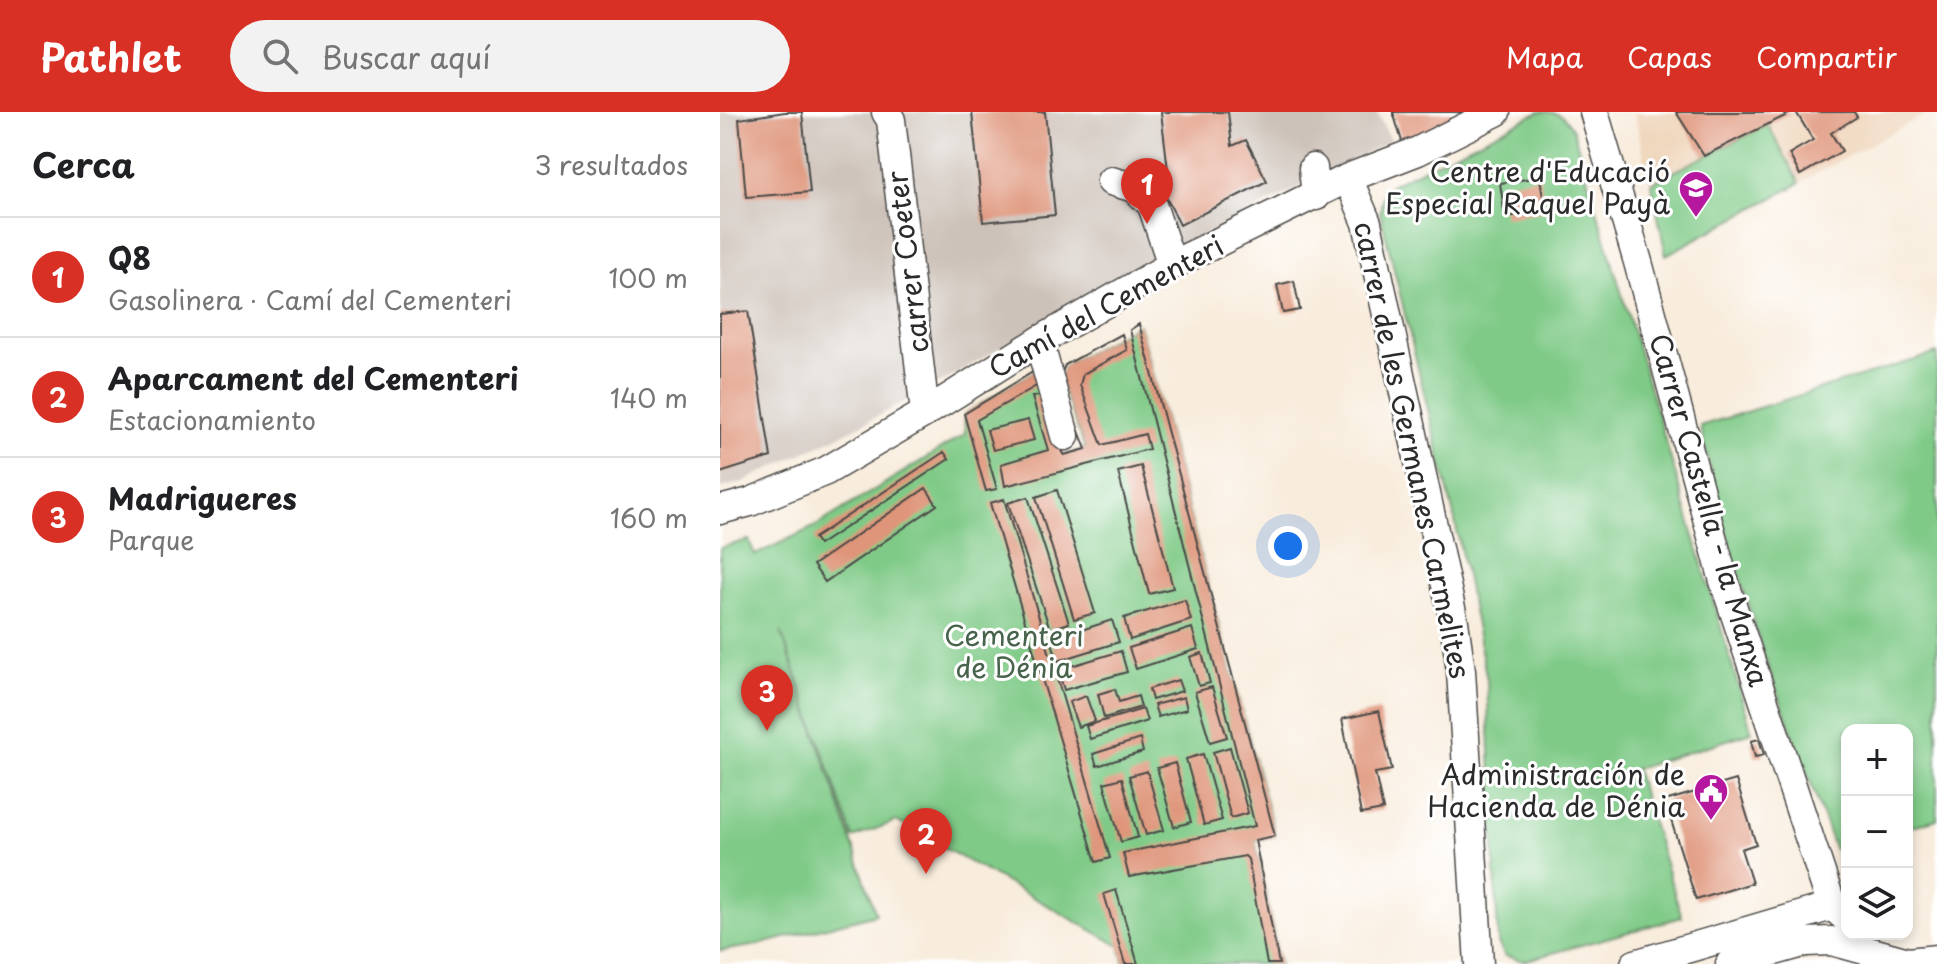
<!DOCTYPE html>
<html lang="es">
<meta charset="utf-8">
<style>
body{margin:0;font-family:"Playpen Sans",sans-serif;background:#f2f2f2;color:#202124}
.controls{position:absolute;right:24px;bottom:24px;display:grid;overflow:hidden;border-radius:16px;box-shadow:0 4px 12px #0003}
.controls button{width:72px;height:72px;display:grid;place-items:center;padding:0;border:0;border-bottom:2px solid #e0e0e0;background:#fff;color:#202124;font:40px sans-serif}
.you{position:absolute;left:568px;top:434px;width:28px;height:28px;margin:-20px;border:6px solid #fff;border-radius:50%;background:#1a73e8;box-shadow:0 0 0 12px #1a73e833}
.badge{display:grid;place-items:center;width:52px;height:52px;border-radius:50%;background:#d93025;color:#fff;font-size:26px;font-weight:700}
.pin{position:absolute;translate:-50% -66px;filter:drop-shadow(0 2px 4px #0008)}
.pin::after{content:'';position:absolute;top:42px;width:28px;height:24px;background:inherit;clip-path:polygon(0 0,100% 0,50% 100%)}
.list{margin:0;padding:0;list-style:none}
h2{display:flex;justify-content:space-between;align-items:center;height:104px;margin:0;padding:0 32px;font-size:34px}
h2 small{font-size:26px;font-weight:400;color:#757577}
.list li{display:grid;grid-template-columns:52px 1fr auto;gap:24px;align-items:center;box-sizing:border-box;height:120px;padding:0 32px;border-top:2px solid #e0e0e0}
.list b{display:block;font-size:30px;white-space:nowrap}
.list p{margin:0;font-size:26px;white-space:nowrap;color:#757577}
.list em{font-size:26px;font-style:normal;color:#757577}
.icon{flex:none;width:44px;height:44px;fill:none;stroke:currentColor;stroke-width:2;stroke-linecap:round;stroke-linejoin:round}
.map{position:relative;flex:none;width:1217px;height:852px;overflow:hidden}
header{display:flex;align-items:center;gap:48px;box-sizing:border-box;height:112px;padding:0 40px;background:#d93025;color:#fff}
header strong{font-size:38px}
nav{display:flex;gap:44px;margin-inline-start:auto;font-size:28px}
.search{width:560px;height:72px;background:#f2f2f2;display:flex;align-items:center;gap:20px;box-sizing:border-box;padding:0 28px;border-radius:44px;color:#757577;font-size:30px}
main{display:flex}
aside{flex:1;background:#fff}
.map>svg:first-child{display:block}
.built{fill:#efd6bb}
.industrial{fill:#cdc2b9}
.green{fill:#7fca87;stroke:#557a59;stroke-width:2}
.building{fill:#df957a}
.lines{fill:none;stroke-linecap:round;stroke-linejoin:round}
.minor-casing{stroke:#4a4846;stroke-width:31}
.minor{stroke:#fff;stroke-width:28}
.labels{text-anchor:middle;stroke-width:6;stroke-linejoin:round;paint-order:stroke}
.poi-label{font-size:28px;fill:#2b2b2b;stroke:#fff;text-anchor:end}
.street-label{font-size:28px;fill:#2b2b2b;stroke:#fff}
.park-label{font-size:28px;fill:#48634b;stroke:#fff}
</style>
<header>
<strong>Pathlet</strong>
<div class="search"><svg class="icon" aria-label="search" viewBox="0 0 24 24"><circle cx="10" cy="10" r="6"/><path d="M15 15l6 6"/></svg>Buscar aquí</div>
<nav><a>Mapa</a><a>Capas</a><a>Compartir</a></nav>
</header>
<main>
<aside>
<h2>Cerca<small>3 resultados</small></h2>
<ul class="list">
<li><span class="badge">1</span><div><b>Q8</b><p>Gasolinera · Camí del Cementeri</p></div><em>100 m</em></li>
<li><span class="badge">2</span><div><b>Aparcament del Cementeri</b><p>Estacionamiento</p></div><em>140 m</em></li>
<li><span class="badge">3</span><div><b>Madrigueres</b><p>Parque</p></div><em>160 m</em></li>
</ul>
</aside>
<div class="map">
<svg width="1217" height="852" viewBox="0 0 1217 852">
<rect width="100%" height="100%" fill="#fff"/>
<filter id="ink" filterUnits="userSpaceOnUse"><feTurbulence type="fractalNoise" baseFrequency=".0125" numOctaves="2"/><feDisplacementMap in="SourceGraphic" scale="16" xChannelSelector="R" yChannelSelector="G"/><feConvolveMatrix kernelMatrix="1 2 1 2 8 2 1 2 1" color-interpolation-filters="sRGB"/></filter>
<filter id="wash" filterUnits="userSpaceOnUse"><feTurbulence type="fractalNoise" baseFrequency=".006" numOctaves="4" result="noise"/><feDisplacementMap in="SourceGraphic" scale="32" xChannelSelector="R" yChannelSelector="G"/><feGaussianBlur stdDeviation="1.8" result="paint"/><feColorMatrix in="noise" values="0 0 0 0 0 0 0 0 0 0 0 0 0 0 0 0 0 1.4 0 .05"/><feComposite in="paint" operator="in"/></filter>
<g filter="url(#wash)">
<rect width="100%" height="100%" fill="#f8ecdc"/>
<!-- built -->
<path class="built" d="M 914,0 L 1210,0 L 946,143 Z"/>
<!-- industrial -->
<path class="industrial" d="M 0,0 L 656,0 L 671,28 L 373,181 L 229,266 L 141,313 L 20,371 L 0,376 Z"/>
<!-- green -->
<path class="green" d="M 819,0 C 837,0 844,1 853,18 L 1032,620 L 915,657 L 962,805 L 804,849 L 785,844 L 778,831 L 767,568 L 734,404 L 660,100 L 663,83 L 670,73 Z
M 1048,13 L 1080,71 L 946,143 L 931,71 Z
M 419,212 L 555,724 L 535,728 L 559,852 L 405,852 L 400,834 L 176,709 L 133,726 L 61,519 L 156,802 L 38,833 L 0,839 L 0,436 L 29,428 L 35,443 L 94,415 L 245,322 L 244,302 L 316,258 L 344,343 L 365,337 L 339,267 L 345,253 Z
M 1217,241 L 1217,707 L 1187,716 L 1187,618 L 1127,618 L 1127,734 L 1115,738 L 1042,537 L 1003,409 L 980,314 Z"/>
<g id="blocks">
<!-- building -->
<path class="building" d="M 65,0 L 82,0 L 90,80 L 26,85 L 19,7 Z
M 252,0 L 325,0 L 335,103 L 263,110 Z
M 441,0 L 508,0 L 512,34 L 526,28 L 547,69 L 460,113 L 439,71 L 449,66 Z
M 673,0 L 751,0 L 684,36 Z
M 956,0 L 1073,0 L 984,44 Z
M 1076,0 L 1134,0 L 1137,5 L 1111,21 L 1122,39 L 1080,63 L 1069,42 L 1093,28 Z
M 820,65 L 825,99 L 785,105 L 780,71 Z
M 574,169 L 580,198 L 563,201 L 557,173 Z
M 28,199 L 51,345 L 0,361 L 0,202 Z
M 419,212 L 555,724 L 535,728 L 559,852 L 547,852 L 528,747 L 525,744 L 409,765 L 403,741 L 535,714 L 410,218 Z
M 402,222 L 407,238 L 363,262 L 360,273 L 382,333 L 425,322 L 429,337 L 285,374 L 281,352 L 328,338 L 312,285 L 320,284 L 318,273 L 257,308 L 277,377 L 266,379 L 244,302 L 316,258 L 344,343 L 366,337 L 339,267 L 345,253 Z
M 308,308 L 314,328 L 273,338 L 267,318 Z
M 224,340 L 229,347 L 99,433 L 94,426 Z
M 421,354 L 453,476 L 429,482 L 398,360 Z
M 206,376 L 217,393 L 105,470 L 93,453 Z
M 337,378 L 375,501 L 354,507 L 316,385 Z
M 308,385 L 349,511 L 330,517 L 288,391 Z
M 284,387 L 390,746 L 376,750 L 270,391 Z
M 465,488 L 471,508 L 410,528 L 404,506 Z
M 392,508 L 399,530 L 338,549 L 331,528 Z
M 472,516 L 478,537 L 416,557 L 409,536 Z
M 401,539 L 407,560 L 344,578 L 338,558 Z
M 482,541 L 490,571 L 479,574 L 470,545 Z
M 458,568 L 462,579 L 432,588 L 429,577 Z
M 492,575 L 507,625 L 490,630 L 475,580 Z
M 395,577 L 399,590 L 418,584 L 421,595 L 384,606 L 378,582 Z
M 366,584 L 375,609 L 358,615 L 349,590 Z
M 464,585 L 467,597 L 438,605 L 434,593 Z
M 423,597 L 427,609 L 370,627 L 366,614 Z
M 659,599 L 672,658 L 655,661 L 663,698 L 641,702 L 622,607 Z
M 420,627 L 423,640 L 377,654 L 373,642 Z
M 1039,627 L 1044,643 L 1035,645 L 1031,629 Z
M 510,635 L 528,701 L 511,706 L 493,640 Z
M 483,642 L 502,708 L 484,713 L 466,647 Z
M 455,651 L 471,710 L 454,715 L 437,656 Z
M 427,659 L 444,718 L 426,723 L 409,664 Z
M 402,666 L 418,725 L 401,730 L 384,671 Z
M 1016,668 L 1036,732 L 1021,737 L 1032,771 L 976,788 L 945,689 Z
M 396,778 L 418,852 L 405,852 L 384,782 Z"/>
</g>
</g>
<g filter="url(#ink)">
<use href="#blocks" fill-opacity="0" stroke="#4a4846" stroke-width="2"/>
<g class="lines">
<!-- minor casing -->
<g class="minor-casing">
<path id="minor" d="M 166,0 L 171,8 L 205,301
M 874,0 L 918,150 L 1004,469 L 1112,794 L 1127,807
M 593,56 L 596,84
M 628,66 L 647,111 L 734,510 L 741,559 L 759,852
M 391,69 L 415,76 L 432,93 L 452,153
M 319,229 L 345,324
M 0,398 L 30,390 L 106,359 L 205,301 L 319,229 L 452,153 L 628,66 L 698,39 L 776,0
M 915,852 L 1112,794
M 1010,852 L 1086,830 L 1112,829 L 1188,850 L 1217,847"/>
</g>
<!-- minor -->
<use href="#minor" class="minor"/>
</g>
</g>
<!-- icons -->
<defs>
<g id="school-pin" transform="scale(1.8)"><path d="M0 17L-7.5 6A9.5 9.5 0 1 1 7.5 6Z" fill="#b5179e" stroke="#fff"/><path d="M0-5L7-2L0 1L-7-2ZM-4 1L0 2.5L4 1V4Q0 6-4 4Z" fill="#fff"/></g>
<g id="civic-pin" transform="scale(1.8)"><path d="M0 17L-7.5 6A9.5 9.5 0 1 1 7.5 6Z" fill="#b5179e" stroke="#fff"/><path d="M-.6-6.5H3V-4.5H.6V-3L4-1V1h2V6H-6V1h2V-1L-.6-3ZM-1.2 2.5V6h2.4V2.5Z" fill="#fff"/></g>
</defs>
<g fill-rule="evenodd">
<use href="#school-pin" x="976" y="76"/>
<use href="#civic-pin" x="991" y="679"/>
</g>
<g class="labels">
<!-- poi labels -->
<g class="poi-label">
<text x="950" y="70">Centre d'Educació<tspan x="950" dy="32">Especial Raquel Payà</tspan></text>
<text x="965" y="673">Administración de<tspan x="965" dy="32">Hacienda de Dénia</tspan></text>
</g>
<!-- street labels -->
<g class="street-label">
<text transform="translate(188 150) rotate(-97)" y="10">carrer Coeter</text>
<text transform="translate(386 195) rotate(-29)" y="10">Camí del Cementeri</text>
<text transform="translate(692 338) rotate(78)" y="10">carrer de les Germanes Carmelites</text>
<text transform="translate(989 398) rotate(74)" y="10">Carrer Castella - la Manxa</text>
</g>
<!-- park labels -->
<g class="park-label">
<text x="294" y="534">Cementeri<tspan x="294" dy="32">de Dénia</tspan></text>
</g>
</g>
</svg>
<div class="controls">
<button>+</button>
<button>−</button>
<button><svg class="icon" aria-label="layers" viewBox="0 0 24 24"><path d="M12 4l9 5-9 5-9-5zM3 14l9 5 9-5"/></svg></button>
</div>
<div class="you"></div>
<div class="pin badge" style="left:427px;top:112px">1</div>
<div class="pin badge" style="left:206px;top:762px">2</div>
<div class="pin badge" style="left:47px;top:619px">3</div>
</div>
</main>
